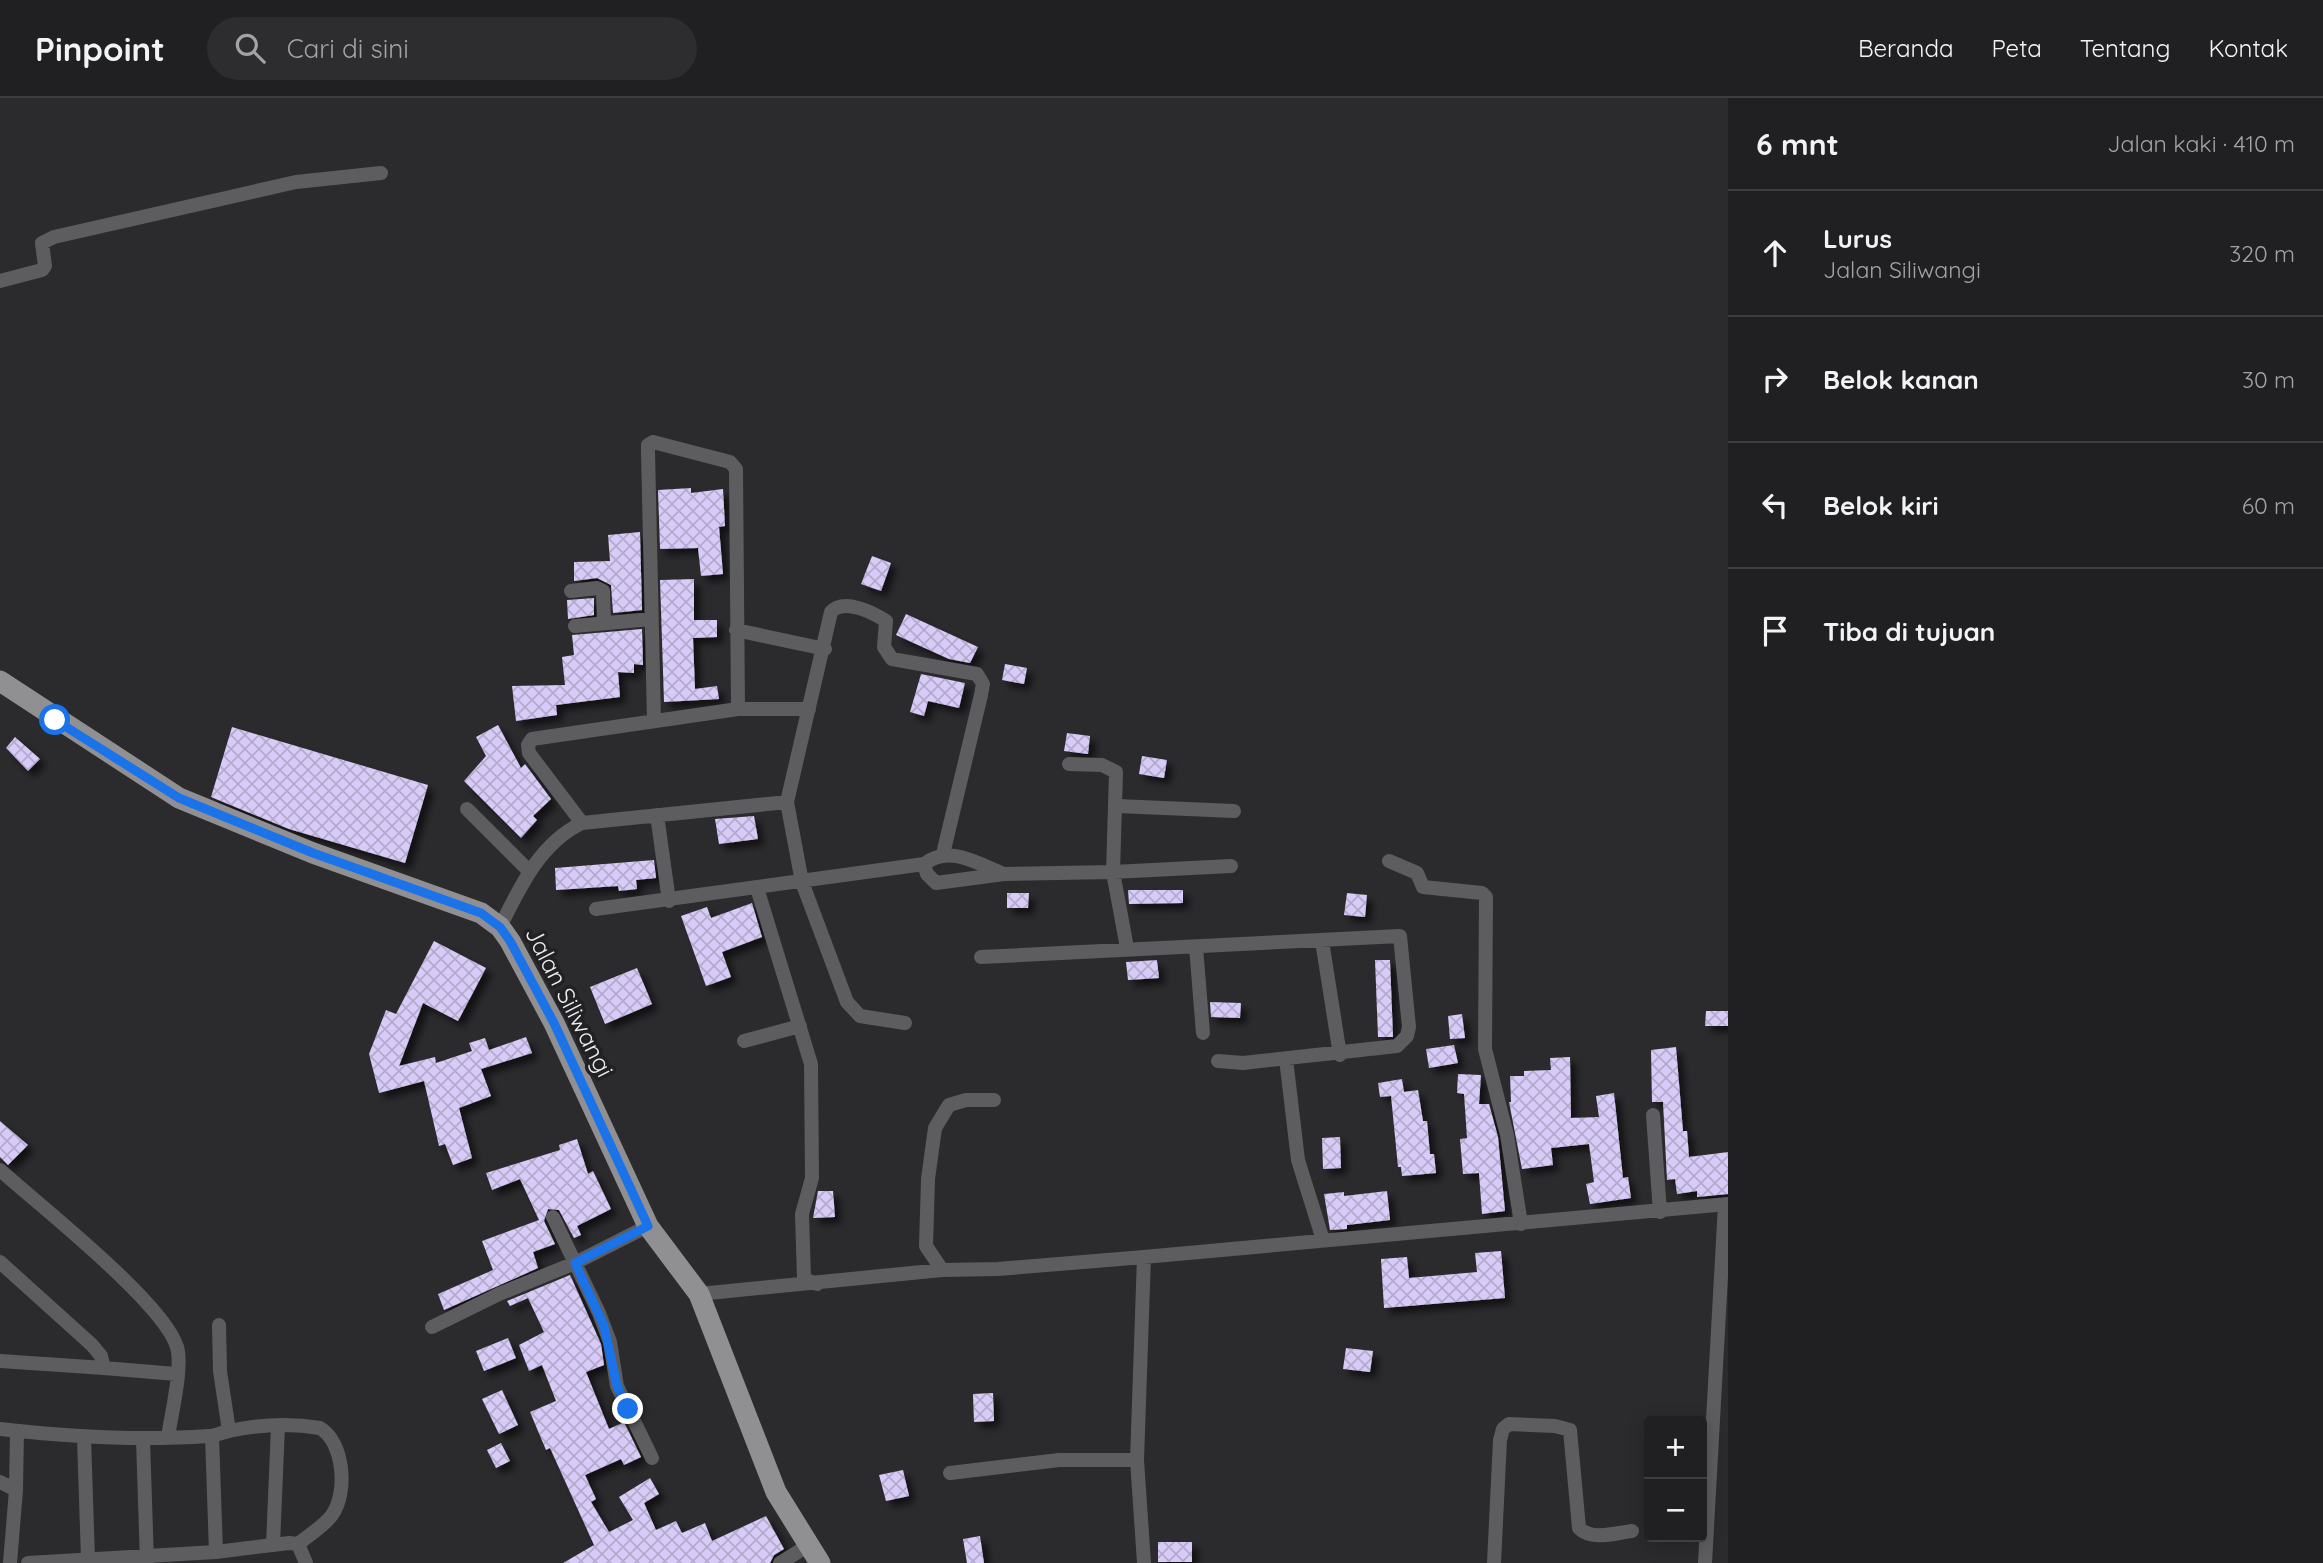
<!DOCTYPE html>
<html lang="id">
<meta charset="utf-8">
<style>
body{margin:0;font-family:Quicksand,sans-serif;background:#2d2d2f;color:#f1f3f6}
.controls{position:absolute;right:21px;bottom:21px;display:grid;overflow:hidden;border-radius:7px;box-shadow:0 4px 18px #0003}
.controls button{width:63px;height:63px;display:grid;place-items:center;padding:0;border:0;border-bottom:2px solid #3d3e40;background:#202022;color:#f1f3f6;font:35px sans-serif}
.stop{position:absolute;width:21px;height:21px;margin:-16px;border:5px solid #1a73e8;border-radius:50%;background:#fff}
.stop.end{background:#1a73e8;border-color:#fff;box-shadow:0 2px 7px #0008}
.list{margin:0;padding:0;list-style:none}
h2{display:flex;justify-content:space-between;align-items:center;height:91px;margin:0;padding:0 28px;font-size:30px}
h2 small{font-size:23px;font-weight:400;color:#a2a3a5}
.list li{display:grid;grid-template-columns:46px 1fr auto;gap:21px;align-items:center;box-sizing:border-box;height:126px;padding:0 28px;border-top:2px solid #3d3e40}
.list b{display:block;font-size:26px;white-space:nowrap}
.list p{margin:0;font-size:23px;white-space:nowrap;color:#a2a3a5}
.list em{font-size:23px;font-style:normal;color:#a2a3a5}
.icon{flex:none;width:38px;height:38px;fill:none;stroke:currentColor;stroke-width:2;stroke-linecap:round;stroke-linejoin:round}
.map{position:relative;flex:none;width:1728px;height:1465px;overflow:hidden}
header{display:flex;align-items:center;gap:42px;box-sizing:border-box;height:98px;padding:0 35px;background:#202022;border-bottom:2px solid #3d3e40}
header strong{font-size:33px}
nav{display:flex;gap:38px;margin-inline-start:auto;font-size:24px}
.search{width:490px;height:63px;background:#2d2d2f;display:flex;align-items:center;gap:18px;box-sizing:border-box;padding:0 24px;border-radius:38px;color:#a2a3a5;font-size:26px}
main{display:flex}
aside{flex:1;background:#202022}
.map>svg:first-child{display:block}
.building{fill:url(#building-cross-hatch);filter:url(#shadow)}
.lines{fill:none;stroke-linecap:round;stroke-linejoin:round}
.street{stroke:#5d5d5f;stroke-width:14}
.primary{stroke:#908f92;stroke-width:21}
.route{stroke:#1a73e8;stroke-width:9}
.labels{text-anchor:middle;stroke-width:7;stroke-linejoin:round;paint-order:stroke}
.street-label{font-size:24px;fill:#ededef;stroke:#212023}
</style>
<header>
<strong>Pinpoint</strong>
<div class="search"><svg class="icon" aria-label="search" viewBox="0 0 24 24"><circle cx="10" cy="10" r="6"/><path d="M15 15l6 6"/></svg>Cari di sini</div>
<nav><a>Beranda</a><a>Peta</a><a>Tentang</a><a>Kontak</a></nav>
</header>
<main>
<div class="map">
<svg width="1728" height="1465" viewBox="0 0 1728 1465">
<defs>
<pattern id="building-cross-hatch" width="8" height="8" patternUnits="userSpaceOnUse" patternTransform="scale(1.75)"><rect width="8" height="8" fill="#d8cbf8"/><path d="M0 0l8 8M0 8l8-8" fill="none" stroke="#b4aacc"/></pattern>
<filter id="shadow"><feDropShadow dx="6" dy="6" stdDeviation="3.5" flood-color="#0009"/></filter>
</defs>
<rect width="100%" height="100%" fill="#2b2a2d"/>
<!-- building -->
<path class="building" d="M 691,390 L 691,395 L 723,391 L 725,428 L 719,429 L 723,476 L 701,478 L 698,450 L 660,451 L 658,392 Z
M 640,434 L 642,512 L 613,515 L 611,487 L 597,480 L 574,483 L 574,464 L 610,463 L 608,437 Z
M 872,458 L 891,465 L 881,493 L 861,486 Z
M 694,481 L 694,522 L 717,522 L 717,539 L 693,540 L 695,591 L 717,588 L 719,601 L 664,604 L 660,482 Z
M 594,500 L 594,517 L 568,521 L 567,502 Z
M 906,516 L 978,549 L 970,565 L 949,561 L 896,537 Z
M 642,531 L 643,567 L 634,566 L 634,575 L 618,574 L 620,599 L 556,607 L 557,617 L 516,623 L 512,588 L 565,587 L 562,559 L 574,557 L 572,537 Z
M 1005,566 L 1027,570 L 1024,586 L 1002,582 Z
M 921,576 L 965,585 L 959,610 L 928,603 L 924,618 L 910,614 Z
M 498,627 L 521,670 L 525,666 L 551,701 L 533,718 L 537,722 L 521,740 L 464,683 L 486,658 L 476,639 Z
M 232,629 L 428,687 L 405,765 L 289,731 L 211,699 Z
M 1067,635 L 1090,638 L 1088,656 L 1064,653 Z
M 15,639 L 40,661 L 28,673 L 6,650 Z
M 1142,658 L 1167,662 L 1164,680 L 1139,676 Z
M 754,718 L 758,741 L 719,746 L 715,721 Z
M 654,762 L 656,780 L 636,782 L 637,791 L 619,793 L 618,788 L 556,792 L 555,770 Z
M 1128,792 L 1183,792 L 1183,805 L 1129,806 Z
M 1007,795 L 1029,795 L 1028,810 L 1007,810 Z
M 1347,795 L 1367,797 L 1365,819 L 1344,817 Z
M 752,805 L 762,839 L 722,854 L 731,879 L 706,888 L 681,818 L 707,809 L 711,820 Z
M 434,843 L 486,870 L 458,923 L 423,905 L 399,968 L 435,959 L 436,965 L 472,953 L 469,945 L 485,940 L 489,952 L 526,939 L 532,955 L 481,971 L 491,998 L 459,1010 L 472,1060 L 453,1067 L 445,1046 L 439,1048 L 424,983 L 379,995 L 369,956 L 386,912 L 396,916 Z
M 1157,862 L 1159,880 L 1128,882 L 1126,864 Z
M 1375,862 L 1390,862 L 1393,939 L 1378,939 Z
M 637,870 L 652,906 L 605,926 L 590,889 Z
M 1210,904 L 1241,905 L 1240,920 L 1211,919 Z
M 1706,913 L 1728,913 L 1728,928 L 1705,928 Z
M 1462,916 L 1465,940 L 1450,941 L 1448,918 Z
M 1454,947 L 1458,965 L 1429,970 L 1426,951 Z
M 1676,949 L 1683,1033 L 1687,1033 L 1689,1059 L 1728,1054 L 1728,1096 L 1697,1099 L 1697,1093 L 1677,1096 L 1675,1081 L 1667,1082 L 1663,1004 L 1652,1004 L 1651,952 Z
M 1570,959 L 1571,1020 L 1599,1019 L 1596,998 L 1614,995 L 1623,1080 L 1628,1079 L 1631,1100 L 1590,1106 L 1586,1086 L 1594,1084 L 1589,1046 L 1551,1050 L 1553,1067 L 1522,1071 L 1509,1004 L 1511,1004 L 1510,978 L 1524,978 L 1524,973 L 1551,972 L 1550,960 Z
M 1458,976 L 1481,977 L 1479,1006 L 1489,1006 L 1498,1039 L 1505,1113 L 1482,1116 L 1479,1075 L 1463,1076 L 1460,1041 L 1467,1040 L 1464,996 L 1457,995 Z
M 1402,981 L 1404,994 L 1418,992 L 1423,1023 L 1427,1023 L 1430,1056 L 1434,1056 L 1436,1075 L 1402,1078 L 1401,1069 L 1398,1069 L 1391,998 L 1380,999 L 1378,985 Z
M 0,1023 L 28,1047 L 8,1067 L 0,1059 Z
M 1340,1039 L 1341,1070 L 1323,1071 L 1322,1040 Z
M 577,1041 L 588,1076 L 593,1073 L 611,1111 L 577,1128 L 581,1137 L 574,1140 L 559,1112 L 548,1111 L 544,1123 L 555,1146 L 533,1154 L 538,1170 L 444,1212 L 438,1196 L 493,1172 L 482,1143 L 539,1122 L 520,1081 L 492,1092 L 486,1075 L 560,1052 L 559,1047 Z
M 818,1093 L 833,1093 L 835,1119 L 813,1120 Z
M 1387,1093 L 1390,1122 L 1347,1127 L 1347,1131 L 1330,1132 L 1324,1096 L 1344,1094 L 1344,1098 Z
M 1501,1153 L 1505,1200 L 1384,1210 L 1381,1161 L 1407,1159 L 1409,1180 L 1477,1174 L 1475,1155 Z
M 570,1177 L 601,1246 L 604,1267 L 586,1274 L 609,1331 L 624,1324 L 641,1359 L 624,1367 L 621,1361 L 585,1377 L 596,1401 L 591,1404 L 609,1434 L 633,1422 L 619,1399 L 650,1380 L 659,1396 L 644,1405 L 656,1432 L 676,1423 L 682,1435 L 705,1425 L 712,1443 L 766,1418 L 784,1451 L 774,1457 L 770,1465 L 563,1465 L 594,1447 L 550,1350 L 546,1352 L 530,1314 L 556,1303 L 542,1267 L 529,1273 L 519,1247 L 544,1234 L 528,1200 L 510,1208 L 507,1203 Z
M 508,1240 L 516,1260 L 484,1273 L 476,1253 Z
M 1346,1250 L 1373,1253 L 1370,1274 L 1343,1271 Z
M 502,1292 L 518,1327 L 499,1336 L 482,1301 Z
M 993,1295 L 994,1323 L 974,1324 L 973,1296 Z
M 501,1345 L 510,1363 L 496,1370 L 487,1352 Z
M 903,1372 L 909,1398 L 886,1403 L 879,1377 Z
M 980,1438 L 984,1465 L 967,1465 L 963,1441 Z
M 1158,1444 L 1192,1444 L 1192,1464 L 1158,1464 Z"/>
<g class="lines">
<!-- street -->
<path class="street" d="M 0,183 L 42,172 L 45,168 L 42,145 L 54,139 L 296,84 L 381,75
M 571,493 L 597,490 L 603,493 L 604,525
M 575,528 L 651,521
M 736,532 L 825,551
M 654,623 L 648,353 L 648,347 L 653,344 L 730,364 L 736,371 L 738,611
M 1069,666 L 1102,667 L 1116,674 L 1113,774 L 1231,768
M 787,704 L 802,784 L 847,904 L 860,918 L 905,925
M 1117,708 L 1234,713
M 467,711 L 528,772
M 657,717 L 669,803
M 582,725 L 529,655 L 528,647 L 532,641 L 738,611 L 809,611
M 1389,763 L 1417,775 L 1423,789 L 1482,795 L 1486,799 L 1485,951 L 1507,1037 L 1521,1126
M 924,766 L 927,776 L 936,785 L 1004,776 L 1113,774 L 1127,850
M 757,790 L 811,966 L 812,1080 L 802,1116 L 804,1181 L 817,1186
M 596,811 L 924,766 C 950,746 978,766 1004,776
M 500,829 C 520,789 540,745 582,725 L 787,704 L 831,514 C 844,500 872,514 886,523 L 884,549 L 892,561 L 977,576 L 983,586 L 981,597 L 943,756
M 1322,843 L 1340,957
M 1196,849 L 1203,935
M 981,859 L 1400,838 L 1409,929 L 1407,938 L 1397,948 L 1243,965 L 1218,963
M 744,943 L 800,928
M 1286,961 L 1298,1062 L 1323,1142
M 1653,1017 L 1660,1114
M 0,1072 C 39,1107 164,1205 177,1249 C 183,1270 171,1317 168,1339
M 553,1119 L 599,1215 L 610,1244 L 617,1288 L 652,1360
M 0,1164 L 92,1247 L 101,1258 L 104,1270 L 176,1276
M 942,1172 L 926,1148 L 928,1081 L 935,1030 L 949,1007 L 966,1002 L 994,1002
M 699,1196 L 942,1172 L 998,1171 L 1144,1159 L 1728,1106
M 219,1227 L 220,1273 L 229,1333
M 432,1229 L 499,1196 L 575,1165 L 648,1128
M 0,1263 L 104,1270
M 0,1331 C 70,1339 138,1343 208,1338 C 216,1338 222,1334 229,1333 C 257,1327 291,1325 320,1330 C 344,1344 348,1395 332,1417 C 324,1428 309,1437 298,1446
M 212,1338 L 216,1454
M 84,1340 L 88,1461
M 143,1342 L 147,1464
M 950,1375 L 1059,1362 L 1137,1362
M 0,1384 L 16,1392 L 10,1465
M 16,1392 L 17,1333
M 298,1446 L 306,1465
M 273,1447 L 278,1328
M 28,1465 L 216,1454 L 289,1445 L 298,1446
M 780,1465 L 809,1447
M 1144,1465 L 1137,1362 L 1144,1159
M 1494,1465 L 1500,1342 L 1503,1331 L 1509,1326 L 1555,1328 L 1570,1332 L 1579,1430 C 1592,1443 1615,1435 1632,1433
M 1705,1465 L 1725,1107"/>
<!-- primary -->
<path class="primary" d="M 0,583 L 179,700 L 313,755 L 481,815 L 500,829 L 510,843 L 554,925 L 648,1128 L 699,1196 L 776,1394 L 820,1465"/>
</g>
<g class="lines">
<!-- route -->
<path class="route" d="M 55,622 L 179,700 L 313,755 L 481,815 L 500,829 L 510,843 L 554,925 L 648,1128 L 575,1165 L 604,1228 L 617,1288 L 628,1311"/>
</g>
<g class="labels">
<!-- street labels -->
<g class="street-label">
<text transform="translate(569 904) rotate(63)" y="8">Jalan Siliwangi</text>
</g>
</g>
</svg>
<div class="controls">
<button>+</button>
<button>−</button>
</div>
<div class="stop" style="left:55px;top:622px"></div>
<div class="stop end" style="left:628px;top:1311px"></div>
</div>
<aside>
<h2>6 mnt<small>Jalan kaki · 410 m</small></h2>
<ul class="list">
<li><svg class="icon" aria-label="ahead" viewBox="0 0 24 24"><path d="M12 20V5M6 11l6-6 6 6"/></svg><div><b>Lurus</b><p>Jalan Siliwangi</p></div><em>320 m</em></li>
<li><svg class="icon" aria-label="right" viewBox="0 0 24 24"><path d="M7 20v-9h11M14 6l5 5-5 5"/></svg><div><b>Belok kanan</b></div><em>30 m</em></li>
<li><svg class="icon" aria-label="left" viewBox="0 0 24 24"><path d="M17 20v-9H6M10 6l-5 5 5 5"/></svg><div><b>Belok kiri</b></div><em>60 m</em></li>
<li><svg class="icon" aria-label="arrive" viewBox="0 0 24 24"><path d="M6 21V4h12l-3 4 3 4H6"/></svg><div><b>Tiba di tujuan</b></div></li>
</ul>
</aside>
</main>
